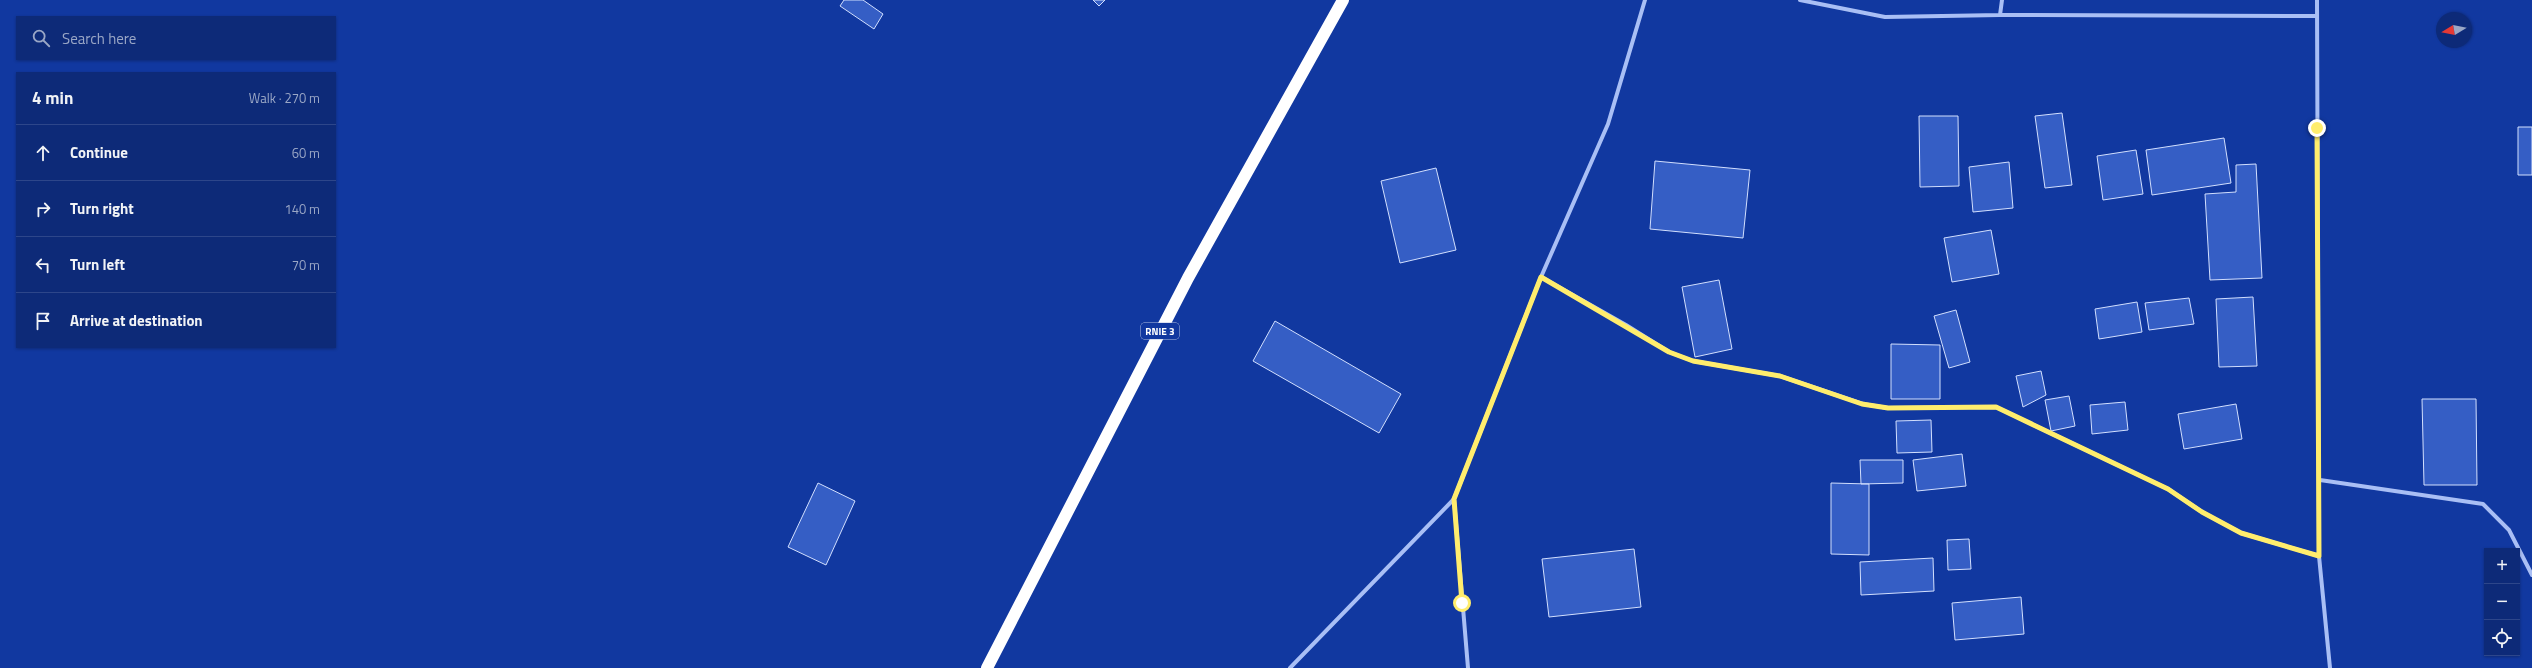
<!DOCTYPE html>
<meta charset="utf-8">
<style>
body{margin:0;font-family:"Titillium Web",sans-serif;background:#16327d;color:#f1f3f6}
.controls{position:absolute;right:12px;bottom:12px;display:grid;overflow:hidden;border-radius:0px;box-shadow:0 1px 3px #0004}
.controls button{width:36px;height:36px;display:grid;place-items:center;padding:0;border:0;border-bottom:1px solid #2d468a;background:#0d2a78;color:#f1f3f6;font:20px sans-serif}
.compass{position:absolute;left:2436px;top:12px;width:36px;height:36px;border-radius:50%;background:#0d2a78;box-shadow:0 1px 3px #0004;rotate:260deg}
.stop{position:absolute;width:12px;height:12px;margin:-9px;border:3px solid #ffed6d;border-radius:50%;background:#fff}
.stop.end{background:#ffed6d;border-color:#fff;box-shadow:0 1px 4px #0008}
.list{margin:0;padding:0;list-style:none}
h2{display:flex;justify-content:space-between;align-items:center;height:52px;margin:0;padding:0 16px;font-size:17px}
h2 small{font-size:13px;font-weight:400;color:#9aa7c6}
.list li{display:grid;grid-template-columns:26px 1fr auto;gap:12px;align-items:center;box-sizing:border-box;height:56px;padding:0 16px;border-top:1px solid #2d468a}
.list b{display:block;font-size:15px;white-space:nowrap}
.list em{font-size:13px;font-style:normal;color:#9aa7c6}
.icon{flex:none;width:22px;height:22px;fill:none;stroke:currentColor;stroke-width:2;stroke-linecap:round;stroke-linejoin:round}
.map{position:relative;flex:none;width:2532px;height:668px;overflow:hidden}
.search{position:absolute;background:#0d2a78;box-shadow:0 1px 3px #0004;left:16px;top:16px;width:320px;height:44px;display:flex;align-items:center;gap:10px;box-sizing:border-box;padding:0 14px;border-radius:0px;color:#9aa7c6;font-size:15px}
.panel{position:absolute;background:#0d2a78;box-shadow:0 1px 3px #0004;left:16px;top:72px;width:320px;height:276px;border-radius:0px}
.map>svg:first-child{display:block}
.building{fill:#355ec5;stroke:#d2dffe}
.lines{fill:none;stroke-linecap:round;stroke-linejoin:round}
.street{stroke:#a9bff5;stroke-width:4}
.highway{stroke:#fff;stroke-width:12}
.route{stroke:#ffed6d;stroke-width:5}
.labels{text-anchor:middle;stroke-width:4;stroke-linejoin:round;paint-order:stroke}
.shield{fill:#1138a0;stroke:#b8c3e2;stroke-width:1}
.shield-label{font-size:10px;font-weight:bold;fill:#fff}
</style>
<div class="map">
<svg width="2532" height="668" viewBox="0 0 2532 668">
<rect width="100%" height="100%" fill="#1138a0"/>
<!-- building -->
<path class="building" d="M 844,0 L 863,0 L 883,14 L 874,29 L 840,6 Z
M 1093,0 L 1105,0 L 1099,6 Z
M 2062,113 L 2072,185 L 2045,188 L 2035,116 Z
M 1919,116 L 1958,116 L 1959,186 L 1920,187 Z
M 2518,127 L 2532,127 L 2532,175 L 2518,175 Z
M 2224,138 L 2231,183 L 2152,195 L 2146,150 Z
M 2136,150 L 2143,194 L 2103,200 L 2097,156 Z
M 1655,161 L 1750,170 L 1743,238 L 1650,229 Z
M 2009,162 L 2013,208 L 1973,212 L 1969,167 Z
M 2256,164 L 2262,278 L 2210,280 L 2205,194 L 2236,192 L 2236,165 Z
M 1436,168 L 1456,250 L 1400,263 L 1381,181 Z
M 1991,230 L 1999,274 L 1952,282 L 1944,238 Z
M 1719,280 L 1732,349 L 1695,357 L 1682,287 Z
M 2253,297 L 2257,366 L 2219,367 L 2216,299 Z
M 2189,298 L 2194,324 L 2149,330 L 2145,303 Z
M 2137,302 L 2142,332 L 2099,339 L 2095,309 Z
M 1956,310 L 1970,362 L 1949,368 L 1934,316 Z
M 1275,321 L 1401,394 L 1379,433 L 1253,361 Z
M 1891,344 L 1940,345 L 1940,399 L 1891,399 Z
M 2041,371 L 2046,395 L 2023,407 L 2016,376 Z
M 2069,396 L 2075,426 L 2051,431 L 2045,400 Z
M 2422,399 L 2476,399 L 2477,485 L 2424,485 Z
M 2125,402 L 2128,430 L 2092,434 L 2090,405 Z
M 2236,404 L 2242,439 L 2184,449 L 2178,414 Z
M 1931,420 L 1932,452 L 1897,453 L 1896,421 Z
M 1962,454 L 1966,486 L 1917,491 L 1913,460 Z
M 1860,460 L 1903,460 L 1903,483 L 1861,484 Z
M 818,483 L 855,501 L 826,565 L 788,547 Z
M 1831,483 L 1869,484 L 1869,555 L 1831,554 Z
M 1969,539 L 1971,569 L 1948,570 L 1947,540 Z
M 1634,549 L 1641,607 L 1549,617 L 1542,559 Z
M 1933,558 L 1934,591 L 1861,595 L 1860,562 Z
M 2021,597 L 2024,634 L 1955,640 L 1952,603 Z"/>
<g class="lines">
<!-- street -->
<path class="street" d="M 1800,0 L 1885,17 L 2000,15 L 2316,16
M 2317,0 L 2319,556 L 2330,668
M 2000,15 L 2002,0
M 1541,277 L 1626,325 L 1669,352 L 1693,361 L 1780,376 L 1863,404 L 1888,408 L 1996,407 L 2168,489 L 2202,512 L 2241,533 L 2319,556
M 2320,480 L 2483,504 L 2509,530 L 2532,575
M 1454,499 L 1468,668
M 1290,668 L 1454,499 L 1541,277 L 1608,124 L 1645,0"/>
<!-- highway -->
<path class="highway" d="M 987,668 L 1188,278 L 1343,0"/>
</g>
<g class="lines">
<!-- route -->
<path class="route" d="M 1462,603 L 1454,499 L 1541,277 L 1669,352 L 1693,361 L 1780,376 L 1862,404 L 1888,408 L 1996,407 L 2168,489 L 2202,512 L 2241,533 L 2319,556 L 2317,128"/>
</g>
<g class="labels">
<!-- shield labels -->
<rect class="shield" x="1141" y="323" width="38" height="16" rx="3"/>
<g class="shield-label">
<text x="1160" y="335">RNIE 3</text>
</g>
</g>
</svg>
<div class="controls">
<button>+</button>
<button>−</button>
<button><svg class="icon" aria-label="locate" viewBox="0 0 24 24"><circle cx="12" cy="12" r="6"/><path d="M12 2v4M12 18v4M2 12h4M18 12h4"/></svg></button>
</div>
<svg class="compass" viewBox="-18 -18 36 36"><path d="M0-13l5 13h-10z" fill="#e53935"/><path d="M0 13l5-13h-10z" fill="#9aa7c6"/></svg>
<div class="stop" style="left:1462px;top:603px"></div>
<div class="stop end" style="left:2317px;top:128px"></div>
<div class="search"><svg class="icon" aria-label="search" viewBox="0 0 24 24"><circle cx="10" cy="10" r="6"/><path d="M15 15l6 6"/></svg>Search here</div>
<section class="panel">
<h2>4 min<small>Walk · 270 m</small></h2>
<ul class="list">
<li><svg class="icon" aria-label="ahead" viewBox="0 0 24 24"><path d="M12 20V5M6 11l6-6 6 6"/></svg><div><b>Continue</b></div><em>60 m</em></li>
<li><svg class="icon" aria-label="right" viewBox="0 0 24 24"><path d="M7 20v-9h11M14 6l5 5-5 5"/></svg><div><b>Turn right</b></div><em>140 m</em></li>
<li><svg class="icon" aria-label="left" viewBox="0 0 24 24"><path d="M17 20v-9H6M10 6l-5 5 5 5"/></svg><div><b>Turn left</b></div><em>70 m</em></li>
<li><svg class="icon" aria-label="arrive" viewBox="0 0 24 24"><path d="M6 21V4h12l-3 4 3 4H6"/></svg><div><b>Arrive at destination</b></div></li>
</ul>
</section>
</div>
